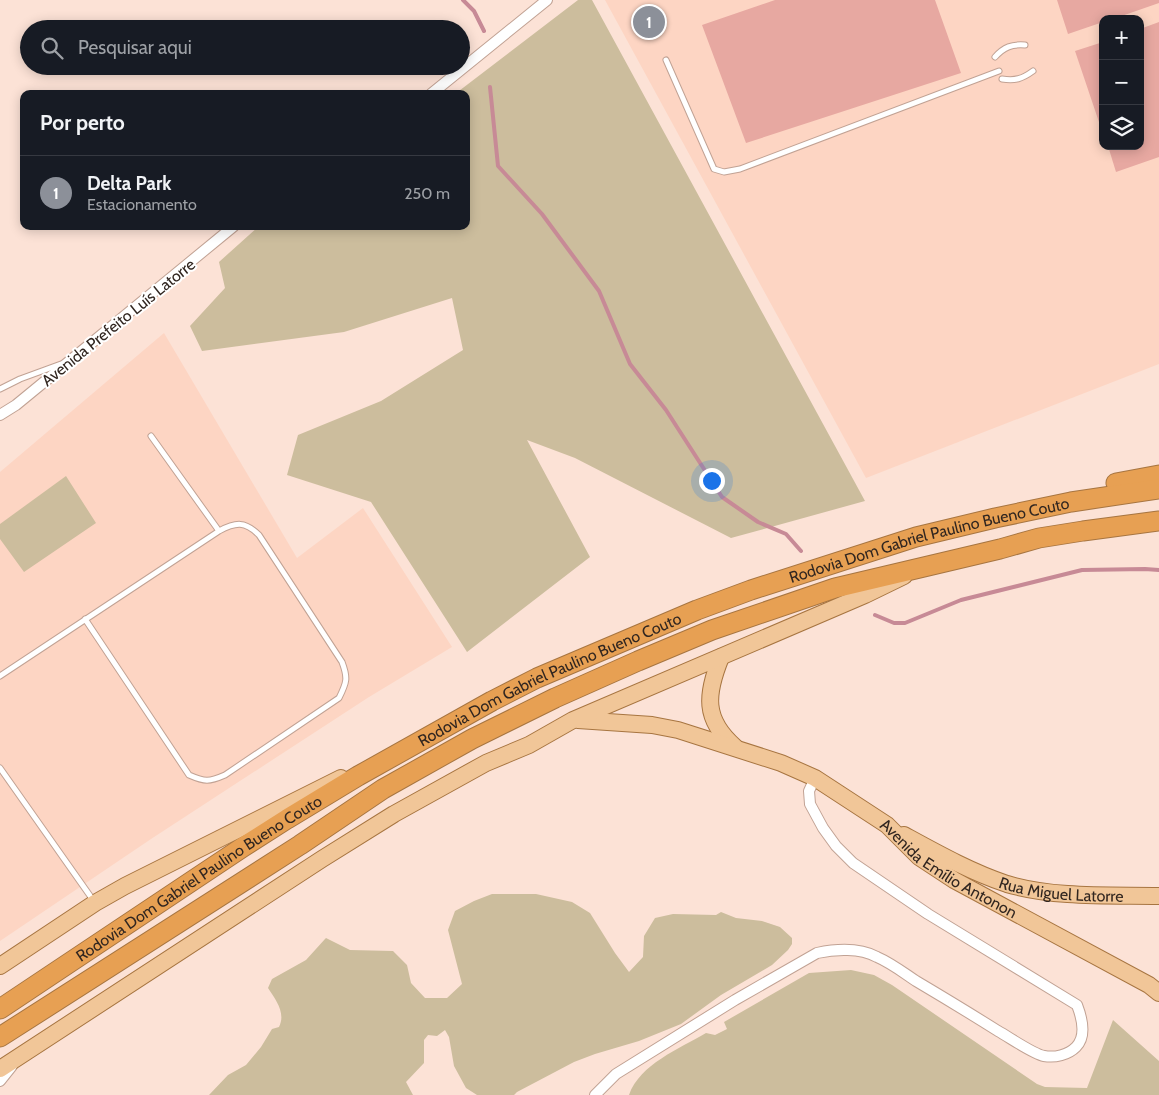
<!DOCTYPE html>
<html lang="pt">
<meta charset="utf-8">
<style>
body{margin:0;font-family:Cabin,sans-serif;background:#242831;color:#f1f3f6}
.controls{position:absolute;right:15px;top:15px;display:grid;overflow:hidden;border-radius:10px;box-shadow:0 2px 12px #0003}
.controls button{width:45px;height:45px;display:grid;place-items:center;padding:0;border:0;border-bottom:1px solid #363941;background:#171b24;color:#f1f3f6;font:25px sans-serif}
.you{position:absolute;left:711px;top:480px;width:18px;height:18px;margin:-12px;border:4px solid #fff;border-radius:50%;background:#1a73e8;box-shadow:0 0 0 8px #1a73e833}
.badge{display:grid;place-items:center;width:32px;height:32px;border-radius:50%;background:#8c9099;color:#fff;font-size:16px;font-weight:700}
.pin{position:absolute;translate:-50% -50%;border:2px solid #fff;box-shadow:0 1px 5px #0006}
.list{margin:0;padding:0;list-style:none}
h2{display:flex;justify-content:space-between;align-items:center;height:65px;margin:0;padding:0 20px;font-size:21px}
h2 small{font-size:16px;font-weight:400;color:#9ea1a6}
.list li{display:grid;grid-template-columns:32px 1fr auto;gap:15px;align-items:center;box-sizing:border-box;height:75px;padding:0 20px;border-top:1px solid #363941}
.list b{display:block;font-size:19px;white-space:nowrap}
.list p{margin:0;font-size:16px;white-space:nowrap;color:#9ea1a6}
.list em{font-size:16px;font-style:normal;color:#9ea1a6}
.icon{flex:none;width:28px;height:28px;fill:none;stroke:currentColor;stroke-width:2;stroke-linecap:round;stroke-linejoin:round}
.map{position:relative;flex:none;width:1159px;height:1095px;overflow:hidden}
.search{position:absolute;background:#171b24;box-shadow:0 2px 12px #0003;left:20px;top:20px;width:450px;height:55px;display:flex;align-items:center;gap:12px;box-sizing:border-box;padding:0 18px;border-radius:28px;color:#9ea1a6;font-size:19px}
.panel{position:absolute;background:#171b24;box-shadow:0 2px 12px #0003;left:20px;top:90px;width:450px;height:140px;border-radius:10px}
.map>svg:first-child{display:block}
.built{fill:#fdd5c3;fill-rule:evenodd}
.green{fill:#ccbd9d}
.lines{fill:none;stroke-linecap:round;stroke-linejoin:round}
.stream{stroke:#c78a96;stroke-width:4}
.building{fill:#e7a8a1}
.service-casing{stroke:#c1a294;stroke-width:7}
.minor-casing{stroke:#c1a294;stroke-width:12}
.primary-casing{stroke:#a77541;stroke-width:18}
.motorway-casing{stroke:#a77541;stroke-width:21}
.service{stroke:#fff;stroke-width:5}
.minor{stroke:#fff;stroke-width:10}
.primary{stroke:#f1c698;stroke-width:16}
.motorway{stroke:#e7a053;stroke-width:19}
.labels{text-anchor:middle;stroke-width:4;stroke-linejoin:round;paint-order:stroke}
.street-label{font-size:16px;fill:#312620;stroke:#fff}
</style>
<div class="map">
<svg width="1159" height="1095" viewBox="0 0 1159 1095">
<rect width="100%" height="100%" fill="#fce2d6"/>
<!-- built -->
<path class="built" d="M 605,0 L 1159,0 L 1159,364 L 866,478 ZM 1103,19 L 1140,19 L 1140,146 L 1103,146 Z
M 164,333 L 297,558 L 363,508 L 452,647 L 369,697 L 151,839 L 0,941 L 0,472 Z"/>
<!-- green -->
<path class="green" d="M 578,0 L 592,0 L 865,501 L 731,538 L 575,458 L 527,440 L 590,557 L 467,652 L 371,502 L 287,475 L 298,435 L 381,401 L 463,350 L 452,298 L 344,332 L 202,351 L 190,326 L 225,288 L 219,262 L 259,226 L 466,226 L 466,94 L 455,94 Z
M 66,476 L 96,523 L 24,572 L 0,539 L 0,524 Z
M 492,894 L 536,894 L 572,902 L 590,913 L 615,953 L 629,972 L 643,957 L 644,936 L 655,918 L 673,914 L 716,915 L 721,912 L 736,918 L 762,921 L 780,927 L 792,938 L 792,944 L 788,950 L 772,965 L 721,995 L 681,1024 L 639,1041 L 595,1054 L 574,1062 L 517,1092 L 514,1095 L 477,1095 L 466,1088 L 454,1066 L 449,1037 L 445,1030 L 437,1036 L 428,1035 L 424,1040 L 424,1063 L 406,1082 L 413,1095 L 209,1095 L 228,1075 L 246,1065 L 261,1047 L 272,1029 L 279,1027 C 286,1013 276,1000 268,988 L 272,979 L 306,960 L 325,939 L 326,938 L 350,950 L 393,951 L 407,965 L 411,983 L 425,998 L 447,998 L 462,984 L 448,930 L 455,911 L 474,901 Z
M 851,970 L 874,975 L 892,985 L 1037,1084 L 1045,1087 L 1087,1088 L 1113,1020 L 1159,1061 L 1159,1095 L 629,1095 C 640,1064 679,1049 706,1033 L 715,1035 L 727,1029 L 724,1022 L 809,973 Z"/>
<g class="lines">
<!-- stream -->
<path class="stream" d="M 463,0 L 474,11 L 484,31
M 490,87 L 498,166 L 542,214 L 599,291 L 630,364 L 666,410 L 722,497 L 758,522 L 786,534 L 801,551
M 875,615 L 894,623 L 905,623 L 961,600 L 1082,570 L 1145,569 L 1159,570"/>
</g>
<!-- building -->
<path class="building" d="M 775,0 L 935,0 L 961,73 L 746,143 L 702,25 Z
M 1057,0 L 1159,0 L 1159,3 L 1113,19 L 1103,19 L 1103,22 L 1068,34 Z
M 1159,22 L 1159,157 L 1116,172 L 1108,146 L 1140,146 L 1140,29 Z
M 1103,42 L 1103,128 L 1101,128 L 1075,51 Z"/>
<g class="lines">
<!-- service casing -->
<g class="service-casing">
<path id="service" d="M 995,57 C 1004,47 1012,44 1025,45
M 666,60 L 714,169 L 724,172 L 740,169 L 999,71
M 1002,79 C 1015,81 1022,79 1033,71
M 0,389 L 20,379 L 61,364
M 151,436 L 219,531
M 0,676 L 219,531 C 236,522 245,521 259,535 L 342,662 C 348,678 347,682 339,698 L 225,775 C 209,782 205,782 189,775 L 85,619
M 0,768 L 93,900"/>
</g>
<!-- minor casing -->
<g class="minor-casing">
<path id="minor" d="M 431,94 L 547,0
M 0,415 L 16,405 L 234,226
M 0,1081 L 12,1066
M 595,1095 L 616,1074 L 735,1000 L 817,953 C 836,949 860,948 877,957 C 891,963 904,973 916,981 C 943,997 971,1014 998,1031 C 1009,1037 1033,1054 1044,1056 C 1055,1058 1068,1055 1076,1047 C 1087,1036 1082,1018 1077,1005 L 928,914 L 853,863 L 836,846 L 823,828 L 810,804 L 809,791 L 815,778"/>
</g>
<!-- primary casing -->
<g class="primary-casing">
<g id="primary">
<path d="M 721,657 C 706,694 703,719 735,747"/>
<path id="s1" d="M 578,720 L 652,725 L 678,730 L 781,763 L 815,778 L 887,825 L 919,857 L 954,880 L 1149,985 L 1159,993"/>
<path id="s2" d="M 904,835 C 937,853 971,872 1007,884 C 1055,898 1109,895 1159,896"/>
<path d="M 0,966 L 95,903 L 125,886 L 341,778"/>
<path d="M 0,1069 L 322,859 L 394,814 L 486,763 L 529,745 L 573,720 L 865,595 L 904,576"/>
</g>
</g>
<!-- motorway casing -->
<g class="motorway-casing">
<g id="motorway">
<path d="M 1116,483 L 1159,475"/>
<path id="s3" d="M 0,1009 L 243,847 L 287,819 L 358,776 L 492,701 L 537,678 L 697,610 L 751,590 L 916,537 L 995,518 L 1071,502 L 1159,489"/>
<path d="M 0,1037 L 300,845 L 383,789 L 472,739 L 555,698 L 638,661 L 712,630 L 835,588 L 1000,549 L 1039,538 L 1083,531 L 1159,521"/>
</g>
</g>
<!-- service -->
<use href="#service" class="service"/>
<!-- minor -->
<use href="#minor" class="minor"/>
<!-- primary -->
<use href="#primary" class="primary"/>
<!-- motorway -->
<use href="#motorway" class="motorway"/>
</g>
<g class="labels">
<!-- street labels -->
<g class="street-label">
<text transform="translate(118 322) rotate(-39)" y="6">Avenida Prefeito Luís Latorre</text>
<text dy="6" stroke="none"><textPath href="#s3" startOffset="1048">Rodovia Dom Gabriel Paulino Bueno Couto</textPath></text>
<text dy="6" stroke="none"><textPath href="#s3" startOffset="642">Rodovia Dom Gabriel Paulino Bueno Couto</textPath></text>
<text dy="6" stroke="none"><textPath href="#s1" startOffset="408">Avenida Emílio Antonon</textPath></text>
<text dy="6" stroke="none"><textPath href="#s3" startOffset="238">Rodovia Dom Gabriel Paulino Bueno Couto</textPath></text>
<text dy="6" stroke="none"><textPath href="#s2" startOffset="169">Rua Miguel Latorre</textPath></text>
</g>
</g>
</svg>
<div class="controls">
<button>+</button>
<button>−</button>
<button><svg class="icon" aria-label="layers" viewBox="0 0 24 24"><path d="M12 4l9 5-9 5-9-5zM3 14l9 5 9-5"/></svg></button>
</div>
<div class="you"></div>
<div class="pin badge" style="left:649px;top:22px">1</div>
<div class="search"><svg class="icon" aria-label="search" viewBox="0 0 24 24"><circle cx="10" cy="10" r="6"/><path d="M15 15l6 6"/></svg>Pesquisar aqui</div>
<section class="panel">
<h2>Por perto<small></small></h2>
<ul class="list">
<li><span class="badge">1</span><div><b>Delta Park</b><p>Estacionamento</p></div><em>250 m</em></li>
</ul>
</section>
</div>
